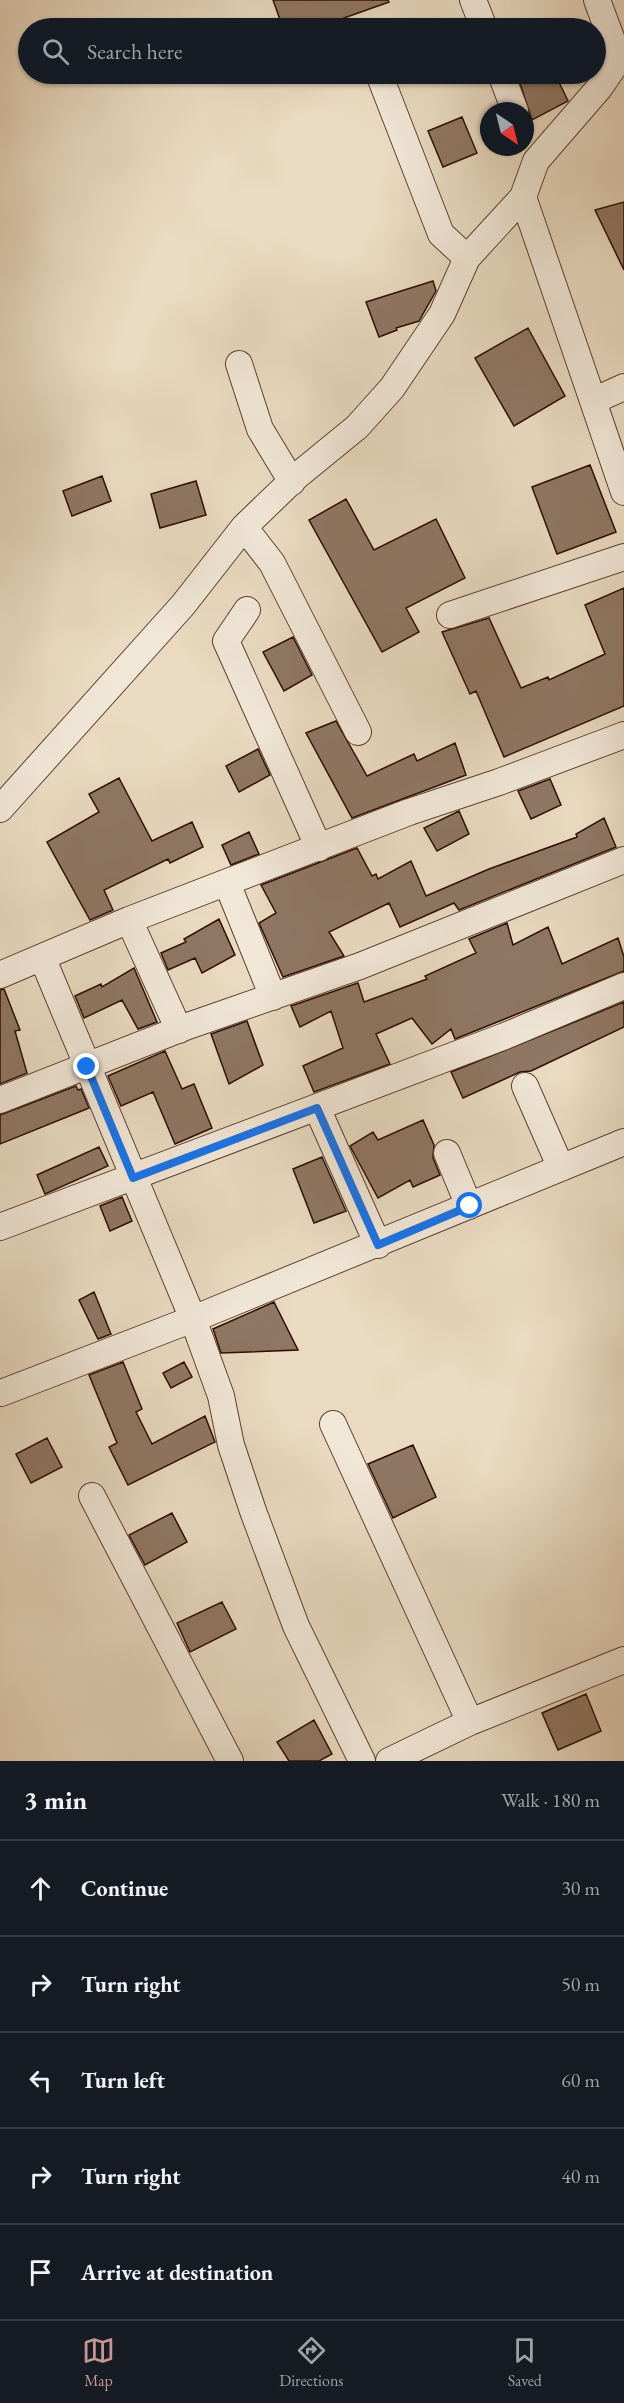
<!DOCTYPE html>
<meta charset="utf-8">
<style>
body{margin:0;font-family:"EB Garamond",serif;background:#20242c;color:#f1f3f6}
.compass{position:absolute;left:480px;top:102px;width:54px;height:54px;border-radius:50%;background:#171b24;box-shadow:0 2px 4px #0004;rotate:145deg}
.stop{position:absolute;width:18px;height:18px;margin:-14px;border:4px solid #1a73e8;border-radius:50%;background:#fff}
.stop.end{background:#1a73e8;border-color:#fff;box-shadow:0 2px 6px #0008}
.list{margin:0;padding:0;list-style:none}
h2{display:flex;justify-content:space-between;align-items:center;height:78px;margin:0;padding:0 24px;font-size:26px}
h2 small{font-size:20px;font-weight:400;color:#9ea1a6}
.list li{display:grid;grid-template-columns:39px 1fr auto;gap:18px;align-items:center;box-sizing:border-box;height:96px;padding:0 24px;border-top:2px solid #363941}
.list b{display:block;font-size:22px;white-space:nowrap}
.list em{font-size:20px;font-style:normal;color:#9ea1a6}
.icon{flex:none;width:33px;height:33px;fill:none;stroke:currentColor;stroke-width:2;stroke-linecap:round;stroke-linejoin:round}
.map{position:relative;flex:none;width:624px;height:1761px;overflow:hidden}
.search{position:absolute;background:#171b24;box-shadow:0 2px 4px #0004;left:18px;right:18px;top:18px;height:66px;display:flex;align-items:center;gap:15px;box-sizing:border-box;padding:0 21px;border-radius:33px;color:#9ea1a6;font-size:22px}
.sheet{height:558px;background:#171b24}
nav{display:flex;justify-content:space-around;align-items:center;box-sizing:border-box;height:84px;border-top:2px solid #363941;background:#171b24;font-size:16px;color:#9ea1a6}
nav a{display:grid;justify-items:center;gap:3px}
nav .on{color:#c59692}
.map>svg:first-child{display:block}
.building{fill:#8f7764;stroke:#2d0c00;stroke-width:1.5}
.lines{fill:none;stroke-linecap:round;stroke-linejoin:round}
.minor-casing{stroke:#5c4030;stroke-width:28}
.minor{stroke:#f1e7d7;stroke-width:26}
.route{stroke:#1a73e8;stroke-width:8}
</style>
<div class="map">
<svg width="624" height="1761" viewBox="0 0 624 1761">
<rect width="100%" height="100%" fill="#e9dac1"/>
<filter id="stains"><feTurbulence type="fractalNoise" baseFrequency=".00333" numOctaves="4"/><feColorMatrix values="0 0 0 0 .2 0 0 0 0 .09 0 0 0 0 .02 0 0 0 .5 -.17"/></filter>
<radialGradient id="worn" r=".72"><stop offset=".6" stop-color="#630" stop-opacity="0"/><stop offset="1" stop-color="#630" stop-opacity=".3"/></radialGradient>
<!-- building -->
<path class="building" d="M 273,0 L 388,0 L 389,2 L 316,28 L 283,28 Z
M 517,74 L 555,74 L 568,101 L 532,120 Z
M 462,117 L 477,153 L 443,167 L 428,131 Z
M 624,202 L 624,270 L 595,210 Z
M 433,281 L 436,291 L 419,321 L 396,328 L 397,330 L 379,337 L 366,302 Z
M 528,328 L 565,396 L 514,426 L 475,358 Z
M 590,465 L 616,532 L 557,554 L 532,487 Z
M 102,476 L 111,501 L 72,516 L 63,491 Z
M 196,481 L 206,515 L 160,528 L 151,494 Z
M 346,499 L 374,550 L 436,519 L 465,578 L 406,608 L 419,632 L 382,652 L 309,520 Z
M 624,588 L 624,706 L 504,757 L 476,691 L 470,694 L 442,632 L 489,618 L 521,688 L 548,677 L 549,680 L 605,654 L 585,605 Z
M 293,637 L 312,675 L 284,691 L 263,652 Z
M 336,721 L 367,776 L 414,754 L 417,761 L 455,743 L 466,775 L 352,818 L 306,733 Z
M 258,749 L 270,775 L 239,792 L 226,766 Z
M 119,778 L 152,841 L 192,822 L 203,847 L 170,863 L 168,859 L 104,890 L 113,910 L 90,920 L 47,842 L 99,812 L 89,794 Z
M 550,779 L 561,805 L 531,819 L 518,791 Z
M 459,811 L 469,834 L 437,851 L 424,828 Z
M 604,818 L 616,847 L 459,910 L 454,903 L 400,927 L 389,903 L 329,932 L 344,956 L 283,977 L 259,923 L 276,913 L 261,885 L 357,848 L 372,876 L 376,874 L 378,879 L 411,861 L 426,896 L 489,869 L 577,837 L 576,834 Z
M 249,832 L 259,854 L 231,865 L 222,845 Z
M 219,919 L 235,955 L 202,973 L 195,958 L 168,970 L 161,953 L 186,942 L 184,939 Z
M 507,923 L 513,945 L 548,927 L 562,964 L 618,938 L 624,957 L 624,971 L 455,1039 L 451,1029 L 432,1044 L 412,1018 L 376,1034 L 390,1064 L 314,1092 L 303,1066 L 343,1048 L 331,1011 L 300,1027 L 291,1006 L 358,983 L 364,1002 L 427,979 L 425,976 L 476,953 L 469,939 Z
M 134,968 L 157,1022 L 138,1029 L 122,1000 L 84,1018 L 75,996 L 101,984 L 102,987 Z
M 4,989 L 20,1030 L 15,1031 L 27,1073 L 0,1084 L 0,990 Z
M 624,1002 L 624,1027 L 531,1071 L 520,1072 L 463,1098 L 451,1072 Z
M 247,1021 L 263,1065 L 229,1084 L 211,1034 Z
M 165,1051 L 182,1089 L 194,1084 L 212,1128 L 175,1144 L 153,1092 L 121,1106 L 108,1076 Z
M 76,1086 L 78,1090 L 81,1089 L 89,1108 L 0,1144 L 0,1115 Z
M 423,1120 L 434,1145 L 433,1158 L 440,1175 L 413,1187 L 410,1180 L 378,1198 L 350,1146 L 373,1132 L 378,1140 Z
M 99,1147 L 108,1166 L 45,1194 L 37,1175 Z
M 322,1157 L 346,1211 L 314,1223 L 293,1169 Z
M 122,1197 L 132,1221 L 110,1231 L 100,1206 Z
M 94,1292 L 111,1334 L 98,1339 L 79,1300 Z
M 274,1302 L 298,1350 L 221,1353 L 213,1329 Z
M 123,1362 L 142,1409 L 136,1412 L 152,1444 L 205,1416 L 215,1442 L 128,1485 L 109,1447 L 117,1443 L 89,1375 Z
M 184,1362 L 192,1377 L 171,1388 L 163,1373 Z
M 47,1438 L 62,1467 L 31,1483 L 16,1454 Z
M 413,1445 L 436,1497 L 393,1518 L 368,1464 Z
M 172,1513 L 187,1542 L 145,1565 L 129,1535 Z
M 222,1602 L 236,1629 L 190,1652 L 177,1623 Z
M 586,1694 L 601,1731 L 558,1750 L 542,1713 Z
M 314,1720 L 332,1754 L 319,1761 L 289,1761 L 277,1742 Z"/>
<g class="lines">
<!-- minor casing -->
<g class="minor-casing">
<path id="minor" d="M 473,0 L 484,28
M 597,0 L 619,59 L 600,87 L 536,161 L 523,197 L 593,401 L 624,387
M 379,74 L 441,234 L 467,258 L 523,197
M 501,74 L 515,111
M 239,364 L 260,429 L 292,482
M 593,401 L 624,492
M 244,527 L 272,563 L 358,732
M 247,610 L 226,641 L 319,848
M 450,615 L 624,557
M 0,809 L 183,605 L 244,527 L 297,476 L 357,427 L 392,388 L 442,314 L 467,258
M 227,883 L 273,997
M 129,920 L 179,1030
M 42,957 L 193,1319 L 221,1396 L 231,1445 L 253,1511 L 296,1626 L 362,1761
M 0,975 L 129,920 L 409,812 L 499,782 L 624,735
M 525,1086 L 561,1168
M 0,1100 L 188,1026 L 360,966 L 624,860
M 317,1108 L 378,1245
M 447,1153 L 469,1206
M 0,1227 L 505,1036 L 624,986
M 1,1393 L 193,1319 L 624,1142
M 333,1424 L 470,1722 L 624,1660
M 92,1496 L 230,1761
M 389,1761 L 470,1722"/>
</g>
<!-- minor -->
<use href="#minor" class="minor"/>
</g>
<g class="lines">
<!-- route -->
<path class="route" d="M 87,1067 L 133,1178 L 317,1108 L 378,1245 L 470,1206"/>
</g>
<rect width="100%" height="100%" filter="url(#stains)"/>
<rect width="100%" height="100%" fill="url(#worn)"/>
</svg>
<svg class="compass" viewBox="-18 -18 36 36"><path d="M0-13l5 13h-10z" fill="#e53935"/><path d="M0 13l5-13h-10z" fill="#9ea1a6"/></svg>
<div class="stop" style="left:470px;top:1206px"></div>
<div class="stop end" style="left:87px;top:1067px"></div>
<div class="search"><svg class="icon" aria-label="search" viewBox="0 0 24 24"><circle cx="10" cy="10" r="6"/><path d="M15 15l6 6"/></svg>Search here</div>
</div>
<section class="sheet">
<h2>3 min<small>Walk · 180 m</small></h2>
<ul class="list">
<li><svg class="icon" aria-label="ahead" viewBox="0 0 24 24"><path d="M12 20V5M6 11l6-6 6 6"/></svg><div><b>Continue</b></div><em>30 m</em></li>
<li><svg class="icon" aria-label="right" viewBox="0 0 24 24"><path d="M7 20v-9h11M14 6l5 5-5 5"/></svg><div><b>Turn right</b></div><em>50 m</em></li>
<li><svg class="icon" aria-label="left" viewBox="0 0 24 24"><path d="M17 20v-9H6M10 6l-5 5 5 5"/></svg><div><b>Turn left</b></div><em>60 m</em></li>
<li><svg class="icon" aria-label="right" viewBox="0 0 24 24"><path d="M7 20v-9h11M14 6l5 5-5 5"/></svg><div><b>Turn right</b></div><em>40 m</em></li>
<li><svg class="icon" aria-label="arrive" viewBox="0 0 24 24"><path d="M6 21V4h12l-3 4 3 4H6"/></svg><div><b>Arrive at destination</b></div></li>
</ul>
</section>
<nav>
<a class="on"><svg class="icon" aria-label="map" viewBox="0 0 24 24"><path d="M3 6l6-2 6 2 6-2v14l-6 2-6-2-6 2zM9 4v14M15 6v14"/></svg>Map</a>
<a><svg class="icon" aria-label="directions" viewBox="0 0 24 24"><path d="M12 3l9 9-9 9-9-9zM9 14v-3h6M13 9l2 2-2 2"/></svg>Directions</a>
<a><svg class="icon" aria-label="saved" viewBox="0 0 24 24"><path d="M7 4h10v16l-5-4-5 4z"/></svg>Saved</a>
</nav>
